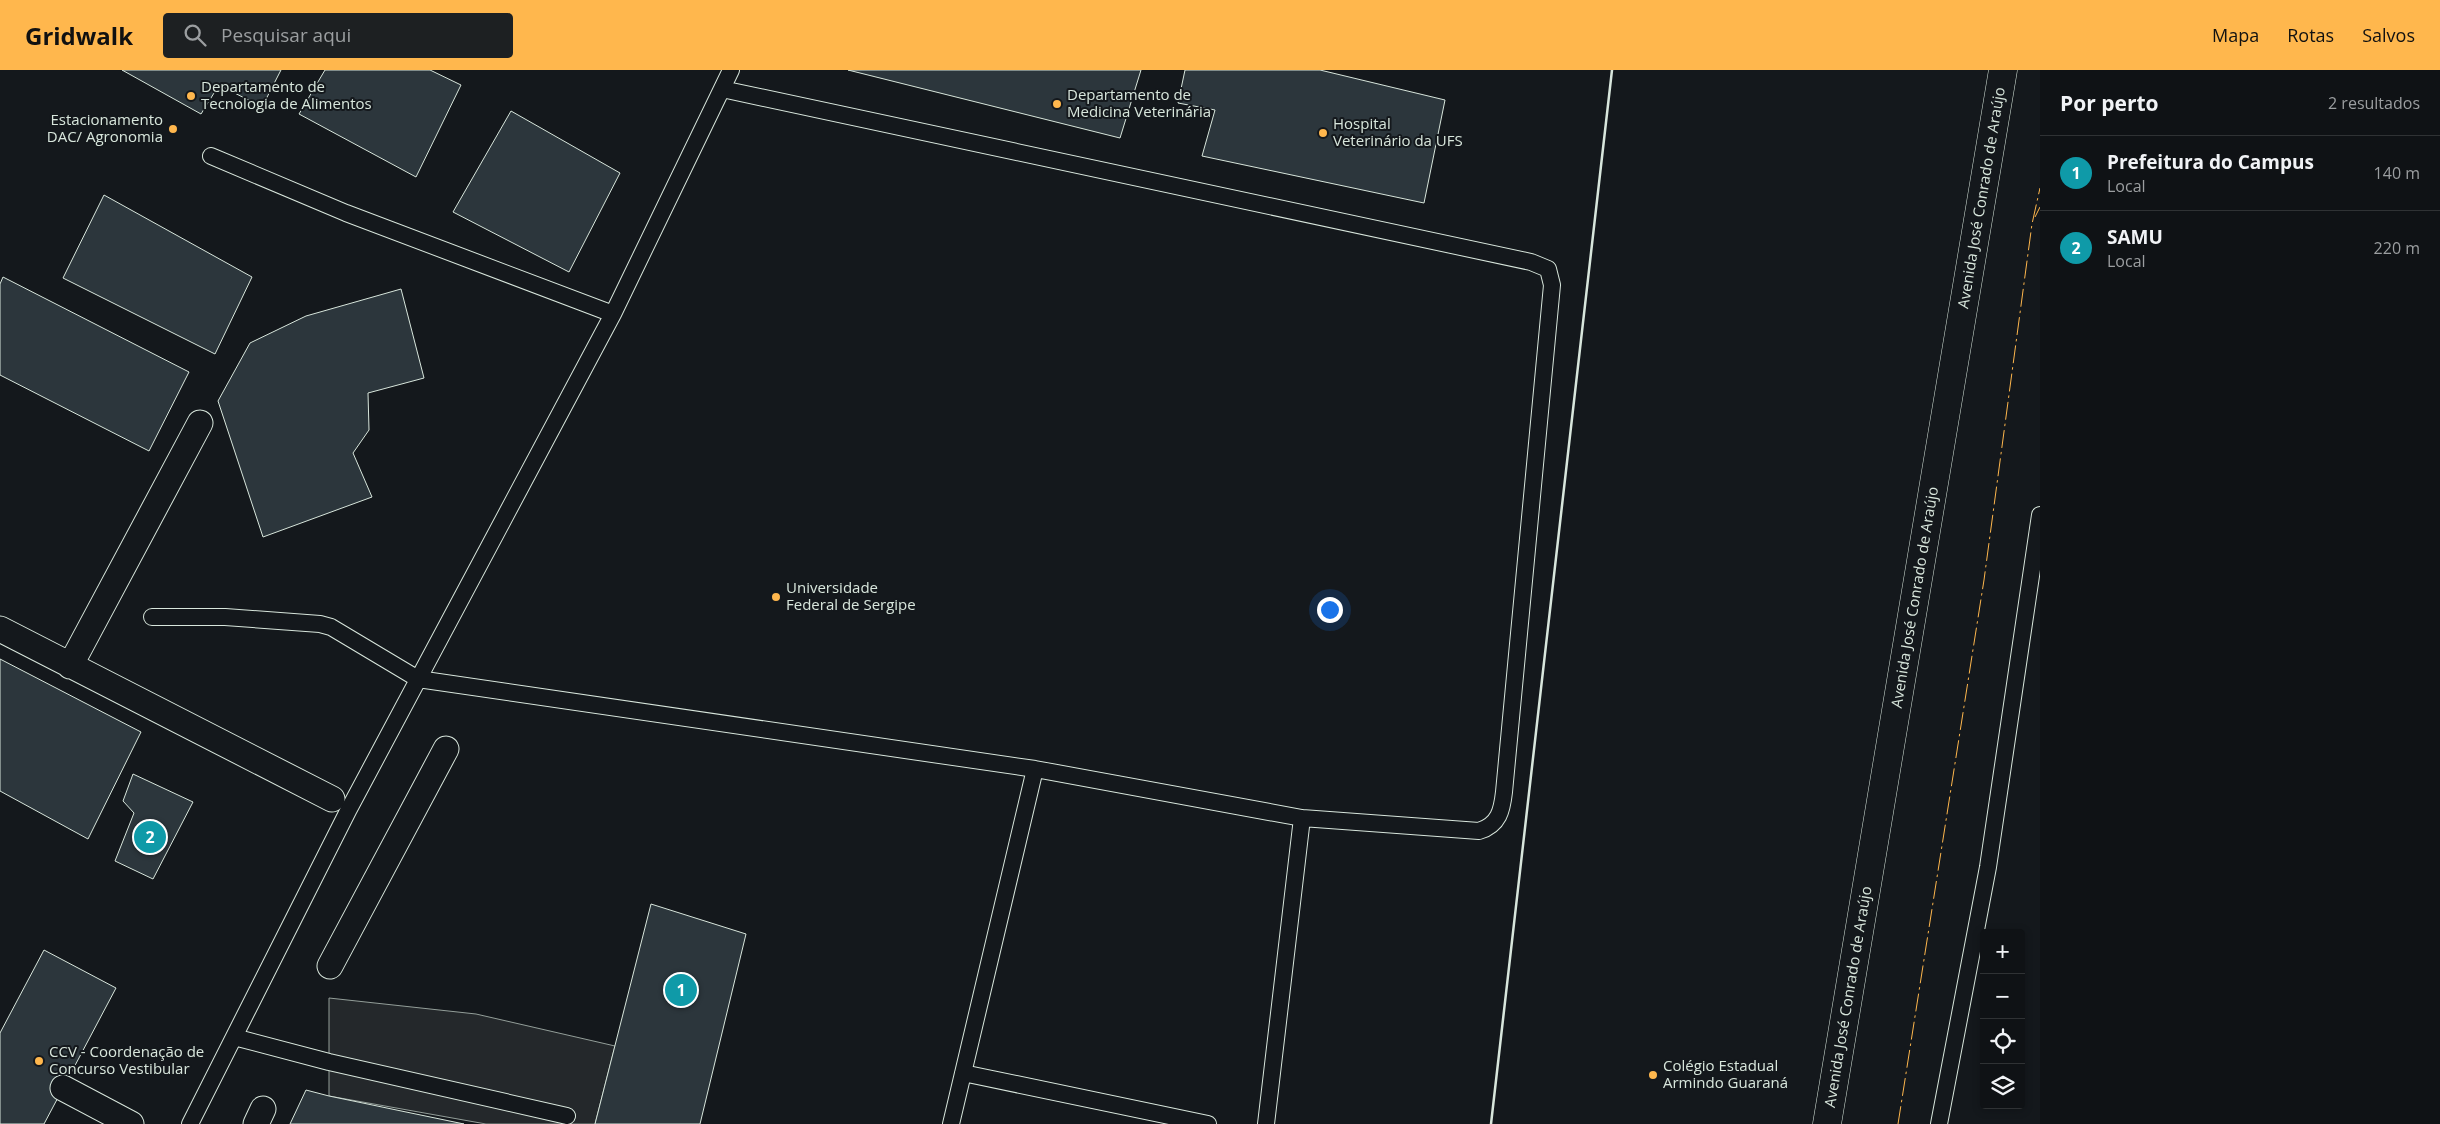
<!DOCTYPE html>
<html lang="pt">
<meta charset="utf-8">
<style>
body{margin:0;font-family:"Open Sans",sans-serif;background:#1d2022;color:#f1f3f6}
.controls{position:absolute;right:15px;bottom:15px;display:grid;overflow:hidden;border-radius:5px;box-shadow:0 2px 8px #0003}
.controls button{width:45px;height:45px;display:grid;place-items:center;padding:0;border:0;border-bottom:1px solid #2f3234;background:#0f1215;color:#f1f3f6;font:25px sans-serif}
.you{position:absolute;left:1329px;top:539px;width:18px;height:18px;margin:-12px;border:4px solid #fff;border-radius:50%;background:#1a73e8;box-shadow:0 0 0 8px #1a73e833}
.badge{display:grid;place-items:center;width:32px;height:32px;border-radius:50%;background:#ffb74d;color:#fff;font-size:16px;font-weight:700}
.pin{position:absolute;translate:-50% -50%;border:2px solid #fff;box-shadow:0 1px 5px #0006}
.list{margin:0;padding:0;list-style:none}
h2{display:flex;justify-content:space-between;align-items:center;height:65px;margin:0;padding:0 20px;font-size:21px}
h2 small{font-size:16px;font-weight:400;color:#9b9ea0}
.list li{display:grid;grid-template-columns:32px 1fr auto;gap:15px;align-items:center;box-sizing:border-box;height:75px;padding:0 20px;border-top:1px solid #2f3234}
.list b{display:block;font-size:19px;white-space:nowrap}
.list p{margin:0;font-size:16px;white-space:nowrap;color:#9b9ea0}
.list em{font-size:16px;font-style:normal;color:#9b9ea0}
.icon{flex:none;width:28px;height:28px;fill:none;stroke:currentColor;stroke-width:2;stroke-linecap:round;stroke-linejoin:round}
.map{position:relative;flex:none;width:2040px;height:1054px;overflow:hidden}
header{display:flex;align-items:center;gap:30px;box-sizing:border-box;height:70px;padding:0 25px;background:#ffb74d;color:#111}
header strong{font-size:24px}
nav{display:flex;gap:28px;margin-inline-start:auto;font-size:18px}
.search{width:350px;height:45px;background:#1d2022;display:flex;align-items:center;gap:12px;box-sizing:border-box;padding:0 18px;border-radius:5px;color:#9b9ea0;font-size:19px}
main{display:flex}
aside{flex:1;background:#0f1215}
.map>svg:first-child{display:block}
.parking{fill:#24282b;stroke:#939e99}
.building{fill:#2c363c;stroke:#d8e6dc}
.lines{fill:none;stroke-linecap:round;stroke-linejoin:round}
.service-casing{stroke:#d8e6dc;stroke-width:18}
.pedestrian-casing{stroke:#d8e6dc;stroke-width:27}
.minor-casing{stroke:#d8e6dc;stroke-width:29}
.service{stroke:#14181c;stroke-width:16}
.pedestrian{stroke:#14181c;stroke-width:25}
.minor{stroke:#14181c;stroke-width:28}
.wall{stroke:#d8e6dc;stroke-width:2.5}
.power{stroke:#ffb74d;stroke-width:1;stroke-dasharray:18 4 2.5 4;stroke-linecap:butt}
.poi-dot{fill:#ffb74d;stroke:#14181c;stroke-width:2}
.labels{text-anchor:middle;stroke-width:4;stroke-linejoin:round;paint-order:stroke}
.poi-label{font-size:15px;fill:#d8e6dc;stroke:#14181c;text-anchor:start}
.street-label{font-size:15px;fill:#d8e6dc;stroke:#14181c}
</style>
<header>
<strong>Gridwalk</strong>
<div class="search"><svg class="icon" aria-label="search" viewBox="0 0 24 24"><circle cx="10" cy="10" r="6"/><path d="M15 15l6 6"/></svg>Pesquisar aqui</div>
<nav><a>Mapa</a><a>Rotas</a><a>Salvos</a></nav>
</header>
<main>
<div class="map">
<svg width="2040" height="1054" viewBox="0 0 2040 1054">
<rect width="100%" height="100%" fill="#14181c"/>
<!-- parking -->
<path class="parking" d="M 329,928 L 476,944 L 615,976 L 595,1054 L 486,1054 L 329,1026 Z"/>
<!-- building -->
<path class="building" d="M 122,0 L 281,0 L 262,37 L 219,15 L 201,44 Z
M 325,0 L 430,0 L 461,15 L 416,107 L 299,44 Z
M 848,0 L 1141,0 L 1120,68 Z
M 1185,0 L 1320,0 L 1445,30 L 1424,133 L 1202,86 L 1215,40 L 1178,33 Z
M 511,41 L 620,103 L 569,202 L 453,142 Z
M 104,125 L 252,207 L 215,284 L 63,208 Z
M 3,207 L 189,302 L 149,381 L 0,305 L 0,214 Z
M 401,219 L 424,308 L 368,323 L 369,360 L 353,383 L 372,427 L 263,467 L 218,331 L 250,273 L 306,246 Z
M 0,589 L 141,662 L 88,769 L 0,721 Z
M 133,704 L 193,732 L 153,809 L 115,791 L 134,743 L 123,731 Z
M 651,834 L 746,864 L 700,1054 L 595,1054 Z
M 44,880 L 116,918 L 44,1054 L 0,1054 L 0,963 Z
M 306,1020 L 329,1026 L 464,1054 L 290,1054 Z"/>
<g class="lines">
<!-- service casing -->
<g class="service-casing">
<path id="service" d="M 211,86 L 346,143 L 613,244
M 152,547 L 225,547 L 320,554 L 331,557 L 418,609 L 1035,699 L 1302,748 L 1479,761 C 1499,755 1502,740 1504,722 L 1552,215 L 1548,199 L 1531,192 L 722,19
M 234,967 L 329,992 L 567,1046
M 963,1003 L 1208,1054
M 190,1054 L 349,739 L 613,244 L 731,0
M 951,1054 L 1035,699
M 1266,1054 L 1302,748
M 1939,1054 L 1988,797 L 2040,445"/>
</g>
<!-- pedestrian casing -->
<g class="pedestrian-casing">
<path id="pedestrian" d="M 0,559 L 332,729
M 70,596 L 200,353
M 330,896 L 446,679
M 63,1018 L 131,1054
M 256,1054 L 263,1039"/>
</g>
<!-- minor casing -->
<g class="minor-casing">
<g id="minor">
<path id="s1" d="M 1827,1054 L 2003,0"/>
</g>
</g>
<!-- service -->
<use href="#service" class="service"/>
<!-- pedestrian -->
<use href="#pedestrian" class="pedestrian"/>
<!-- minor -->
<use href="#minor" class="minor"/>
<!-- wall -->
<path class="wall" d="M 1491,1054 L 1612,0"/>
<!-- power -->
<path class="power" d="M 2035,147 L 2040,137
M 1898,1054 L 1984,510 L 2032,154 L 2040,118"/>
</g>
<!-- markers -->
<g class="poi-dot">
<circle cx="191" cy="26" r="5"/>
<circle cx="1057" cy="34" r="5"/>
<circle cx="173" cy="59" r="5"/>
<circle cx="1323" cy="63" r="5"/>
<circle cx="776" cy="527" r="5"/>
<circle cx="39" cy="991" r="5"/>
<circle cx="1653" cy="1005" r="5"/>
</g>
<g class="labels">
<!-- poi labels -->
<g class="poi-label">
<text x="201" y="22">Departamento de<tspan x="201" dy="17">Tecnologia de Alimentos</tspan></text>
<text x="1067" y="30">Departamento de<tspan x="1067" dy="17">Medicina Veterinária</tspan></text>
<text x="163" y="55" text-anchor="end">Estacionamento<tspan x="163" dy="17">DAC/ Agronomia</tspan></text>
<text x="1333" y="59">Hospital<tspan x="1333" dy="17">Veterinário da UFS</tspan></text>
<text x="786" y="523">Universidade<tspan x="786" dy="17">Federal de Sergipe</tspan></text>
<text x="49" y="987">CCV - Coordenação de<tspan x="49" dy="17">Concurso Vestibular</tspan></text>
<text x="1663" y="1001">Colégio Estadual<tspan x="1663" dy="17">Armindo Guaraná</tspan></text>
</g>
<!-- street labels -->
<g class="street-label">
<text dy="5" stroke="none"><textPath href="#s1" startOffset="939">Avenida José Conrado de Araújo</textPath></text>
<text dy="5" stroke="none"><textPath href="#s1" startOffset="534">Avenida José Conrado de Araújo</textPath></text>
<text dy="5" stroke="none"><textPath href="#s1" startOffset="129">Avenida José Conrado de Araújo</textPath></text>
</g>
</g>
</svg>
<div class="controls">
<button>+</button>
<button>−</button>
<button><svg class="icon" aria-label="locate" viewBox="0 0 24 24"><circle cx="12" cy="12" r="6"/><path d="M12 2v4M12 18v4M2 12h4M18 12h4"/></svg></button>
<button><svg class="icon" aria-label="layers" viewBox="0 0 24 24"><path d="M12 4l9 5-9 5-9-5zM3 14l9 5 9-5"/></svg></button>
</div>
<div class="you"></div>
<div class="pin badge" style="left:681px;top:920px;background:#0f9aa8">1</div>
<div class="pin badge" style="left:150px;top:767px;background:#0f9aa8">2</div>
</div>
<aside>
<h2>Por perto<small>2 resultados</small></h2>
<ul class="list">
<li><span class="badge" style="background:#0f9aa8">1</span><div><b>Prefeitura do Campus</b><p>Local</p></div><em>140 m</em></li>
<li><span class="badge" style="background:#0f9aa8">2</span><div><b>SAMU</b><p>Local</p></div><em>220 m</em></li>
</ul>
</aside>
</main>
